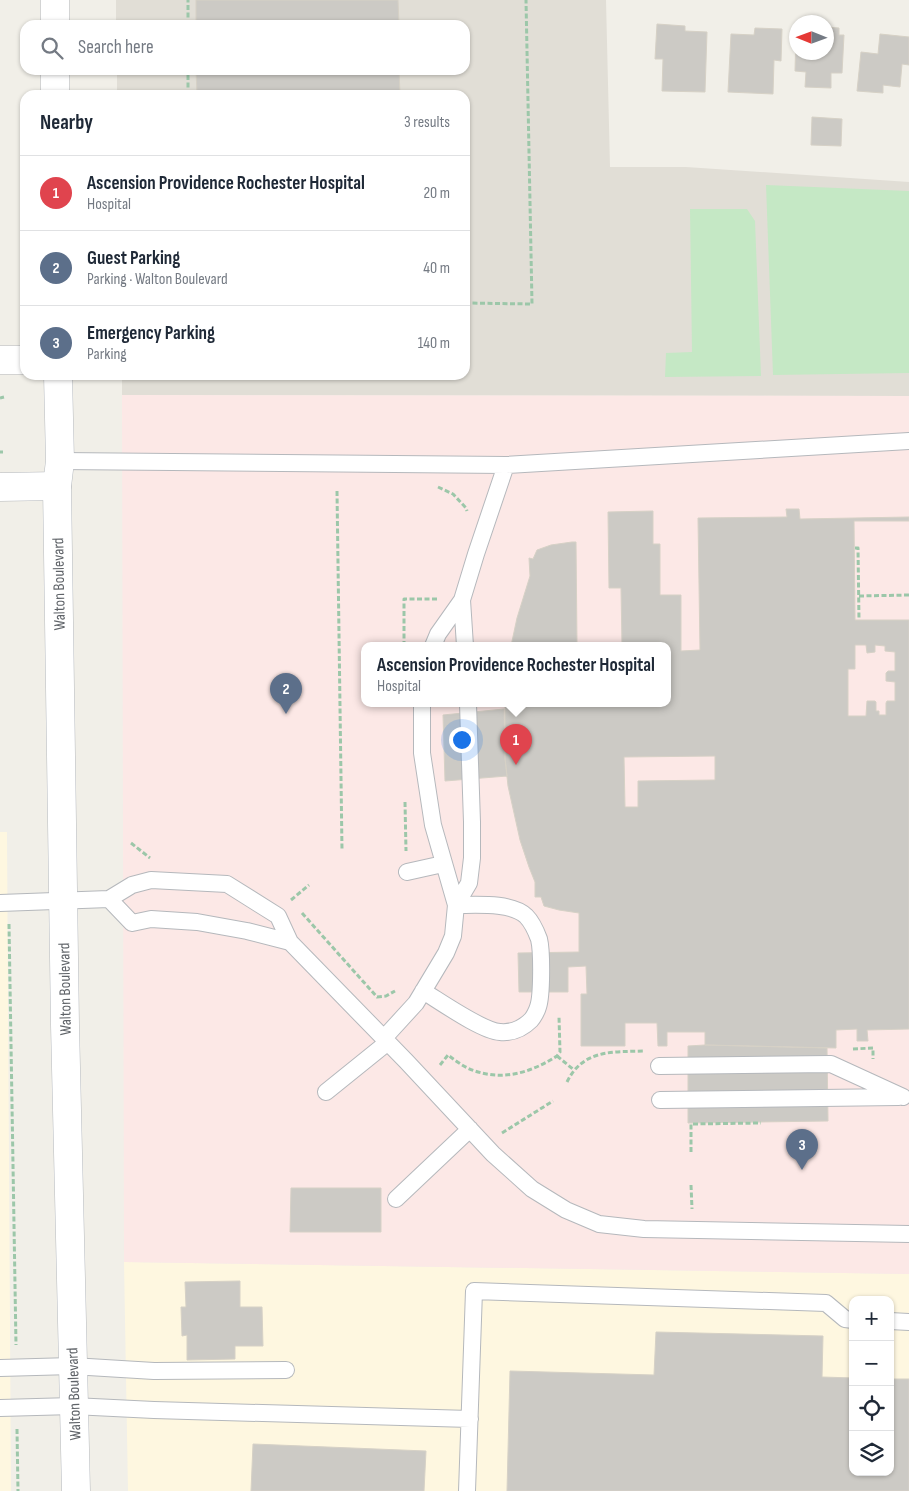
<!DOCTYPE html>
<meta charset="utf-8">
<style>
body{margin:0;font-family:"Sofia Sans Condensed",sans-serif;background:#f2f2f3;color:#1f2937}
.controls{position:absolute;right:15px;bottom:15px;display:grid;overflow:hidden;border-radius:10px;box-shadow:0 1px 4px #0004}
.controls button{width:45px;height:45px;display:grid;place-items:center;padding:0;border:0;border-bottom:1px solid #e0e1e3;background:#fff;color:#1f2937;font:25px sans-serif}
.compass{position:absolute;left:789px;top:15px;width:45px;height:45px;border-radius:50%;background:#fff;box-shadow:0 1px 4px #0004;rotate:271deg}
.you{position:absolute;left:461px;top:739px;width:18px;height:18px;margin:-12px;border:4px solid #fff;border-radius:50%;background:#1a73e8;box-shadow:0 0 0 8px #1a73e833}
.badge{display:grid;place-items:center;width:32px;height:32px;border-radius:50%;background:#0f766e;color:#fff;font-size:16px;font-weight:700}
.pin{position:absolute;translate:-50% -41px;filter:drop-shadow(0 1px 2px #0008)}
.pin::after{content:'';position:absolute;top:26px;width:18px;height:15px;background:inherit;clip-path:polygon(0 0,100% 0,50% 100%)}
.popup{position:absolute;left:361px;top:642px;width:310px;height:65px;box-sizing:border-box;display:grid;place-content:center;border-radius:10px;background:#fff;filter:drop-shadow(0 1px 4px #0005);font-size:16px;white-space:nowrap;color:#747a83}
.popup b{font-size:19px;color:#1f2937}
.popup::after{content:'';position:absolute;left:50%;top:100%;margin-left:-10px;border:10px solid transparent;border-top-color:#fff}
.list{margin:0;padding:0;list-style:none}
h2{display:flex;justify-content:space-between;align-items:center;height:65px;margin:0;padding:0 20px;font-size:21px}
h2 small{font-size:16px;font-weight:400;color:#747a83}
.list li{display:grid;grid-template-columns:32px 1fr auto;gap:15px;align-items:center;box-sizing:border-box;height:75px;padding:0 20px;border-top:1px solid #e0e1e3}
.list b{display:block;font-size:19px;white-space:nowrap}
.list p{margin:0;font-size:16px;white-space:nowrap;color:#747a83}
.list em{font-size:16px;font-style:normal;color:#747a83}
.icon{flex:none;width:28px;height:28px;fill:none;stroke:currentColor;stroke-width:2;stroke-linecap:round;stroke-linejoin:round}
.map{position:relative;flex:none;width:909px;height:1491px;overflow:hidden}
.search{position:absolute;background:#fff;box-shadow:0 1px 4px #0004;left:20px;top:20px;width:450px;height:55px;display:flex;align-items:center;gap:12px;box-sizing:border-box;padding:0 18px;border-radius:15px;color:#747a83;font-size:19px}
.panel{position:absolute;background:#fff;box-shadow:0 1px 4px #0004;left:20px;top:90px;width:450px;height:290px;border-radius:15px}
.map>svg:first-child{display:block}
.commercial{fill:#fef7e0;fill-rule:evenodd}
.education{fill:#e1ded6}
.medical{fill:#fce8e6;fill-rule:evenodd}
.green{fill:#c5e8c5}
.building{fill:#cccac5;stroke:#d6d1c6;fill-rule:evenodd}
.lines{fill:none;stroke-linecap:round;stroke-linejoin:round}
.service-casing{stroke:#b5b8bc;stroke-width:18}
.minor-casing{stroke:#b5b8bc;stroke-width:29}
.secondary-casing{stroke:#b6babf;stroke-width:29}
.path{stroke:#9cc7a9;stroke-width:3;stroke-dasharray:5 2.5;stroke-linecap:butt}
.service{stroke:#fff;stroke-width:16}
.minor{stroke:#fff;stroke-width:28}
.secondary{stroke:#fff;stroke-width:28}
.labels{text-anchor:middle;stroke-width:5;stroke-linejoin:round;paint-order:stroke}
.street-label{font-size:16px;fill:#5f6368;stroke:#fff}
</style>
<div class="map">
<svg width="909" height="1491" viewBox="0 0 909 1491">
<rect width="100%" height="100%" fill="#f1efe8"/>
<!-- commercial -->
<path class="commercial" d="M 0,832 L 7,832 L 11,1491 L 0,1491 Z
M 124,1262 L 909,1274 L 909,1491 L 128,1491 ZM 853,1300 L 890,1300 L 890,1472 L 853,1472 Z"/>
<!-- education -->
<path class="education" d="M 116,0 L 606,0 L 610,167 L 686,167 L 909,182 L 909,396 L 122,395 L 122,375 L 465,375 L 465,95 L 117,95 L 117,70 L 465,70 L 465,25 L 116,25 Z"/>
<!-- medical -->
<path class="medical" d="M 122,395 L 909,396 L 909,1274 L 124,1262 ZM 365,646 L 667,646 L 667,704 L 365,704 Z"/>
<!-- green -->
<path class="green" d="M 766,185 L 909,191 L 909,373 L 773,375 Z
M 690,209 L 747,209 L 755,221 L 761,376 L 665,377 L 666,353 L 692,352 Z"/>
<!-- building -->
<path class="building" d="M 196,0 L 398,0 L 399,25 L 196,25 Z
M 657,24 L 685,26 L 685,31 L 707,32 L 705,92 L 662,91 L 663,59 L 655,59 Z
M 826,27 L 839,28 L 839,35 L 844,35 L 842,73 L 831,73 L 831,88 L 805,87 L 806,72 L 795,71 L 796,33 L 796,52 L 826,52 Z
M 755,28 L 782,29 L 781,61 L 774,60 L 773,94 L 728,92 L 731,34 L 754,35 Z
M 880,34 L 909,37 L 909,65 L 902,64 L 900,87 L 883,85 L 883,93 L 857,91 L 861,52 L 878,54 Z
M 196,70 L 399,70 L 400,95 L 230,95 L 230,92 L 197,93 Z
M 812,117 L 842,119 L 841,146 L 811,145 Z
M 786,509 L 799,509 L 800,519 L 909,517 L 909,521 L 854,521 L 855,620 L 909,620 L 909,1029 L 867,1030 L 868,1041 L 857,1041 L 857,1029 L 836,1030 L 836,1048 L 705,1045 L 705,1032 L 667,1032 L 667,1046 L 658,1046 L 657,1023 L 625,1023 L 625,1046 L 581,1046 L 581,994 L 587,994 L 586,966 L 568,967 L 568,992 L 519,992 L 518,953 L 579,952 L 579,913 L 559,910 L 544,906 L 541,897 L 535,897 L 535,882 L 529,867 L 520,840 L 508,786 L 505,758 L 505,704 L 667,704 L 667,646 L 600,646 L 622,645 L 621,588 L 609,588 L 608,512 L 653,511 L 653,544 L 660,544 L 660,595 L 681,595 L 681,651 L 700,650 L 698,518 L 787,517 ZM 855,645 L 866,645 L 867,653 L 875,652 L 875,645 L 885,646 L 885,651 L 895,652 L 895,671 L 888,671 L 886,673 L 886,681 L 895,682 L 895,701 L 887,701 L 886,703 L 886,715 L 879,715 L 879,711 L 876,711 L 876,702 L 875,701 L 867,701 L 866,716 L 848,716 L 848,669 L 855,669 ZM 715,756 L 715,780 L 638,781 L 638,807 L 625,807 L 624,757 Z
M 572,542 L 576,542 L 577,646 L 511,646 L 517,618 L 530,576 L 529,558 L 533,559 L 537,550 L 551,545 Z
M 504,709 L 505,758 L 507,776 L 445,781 L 443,715 Z
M 705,1045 L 827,1048 L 828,1121 L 688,1123 L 688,1046 Z
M 291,1188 L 381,1188 L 381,1232 L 290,1232 Z
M 240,1281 L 240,1307 L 262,1307 L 263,1346 L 235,1346 L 235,1359 L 187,1360 L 187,1335 L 182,1336 L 181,1307 L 186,1307 L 185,1282 Z
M 656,1332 L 823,1336 L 822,1377 L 853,1378 L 853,1472 L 890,1472 L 890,1379 L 909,1379 L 909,1491 L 507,1491 L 510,1371 L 654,1375 Z
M 253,1444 L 426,1451 L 424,1491 L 251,1491 Z"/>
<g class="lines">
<!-- service casing -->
<g class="service-casing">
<path id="service" d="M 60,461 L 506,465 L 909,441
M 462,600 L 465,646
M 433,646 L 438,634 L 462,600 L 476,554 L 506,465
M 407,872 L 443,864
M 109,899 L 132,923 L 151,919 L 197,922 L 247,931 L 290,942
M 0,903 L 109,899 L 132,885 L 151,880 L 227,884 L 278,916 L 290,942 L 406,1061 L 493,1154 L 532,1189 L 566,1210 L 599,1224 L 644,1229 L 909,1234
M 423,991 C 441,1002 482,1031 500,1032 C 511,1033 522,1029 531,1020 C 533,1018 537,1011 538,1007 C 542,996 542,951 539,939 C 536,931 532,922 526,916 C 511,902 476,905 456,905 L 469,883 L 472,858 L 472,822 L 468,704
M 384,1038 L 416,1003 L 446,953 L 453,936 L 456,905 L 433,825 L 422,753 L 422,704
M 659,1066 L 831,1064 L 903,1097
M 326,1092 L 388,1042
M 660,1100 L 899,1097
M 396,1199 L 470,1129
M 890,1321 L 909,1322
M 0,1368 L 72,1366 L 154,1371 L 286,1370
M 0,1408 L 73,1406 L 154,1410 L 470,1419
M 467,1491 L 474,1291 L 826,1303 L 845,1319 L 853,1320"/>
</g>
<!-- minor casing -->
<g class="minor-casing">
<path id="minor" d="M 0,360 L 25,360
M 0,487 L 57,486"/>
</g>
<!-- secondary casing -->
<g class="secondary-casing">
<path id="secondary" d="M 55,0 L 55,25
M 55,70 L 55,95
M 58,375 L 60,461 L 57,486 L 65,1025 L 76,1491"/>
</g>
<!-- path -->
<path class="path" d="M 188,25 L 188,0
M 188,95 L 188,70
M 465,303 L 532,304 L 526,0
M 0,398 L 4,397
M 0,452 L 3,452
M 438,487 L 453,494 L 466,508 L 467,511
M 337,491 L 342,850
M 855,548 L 858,548 L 859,620
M 859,596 L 909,595
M 404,646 L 404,599 L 437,599
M 405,802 L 406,851
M 131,843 L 150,858
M 291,900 L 309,885
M 302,913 L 377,997 L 386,996 L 395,991
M 9,924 L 16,1345
M 853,1049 L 873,1048 L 873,1059
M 557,1056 L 574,1070
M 440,1065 L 448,1055 C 456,1061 465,1068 475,1071 C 504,1081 532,1072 557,1056 L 560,1052 L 559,1017
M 567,1082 C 583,1049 613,1052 644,1051
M 502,1133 L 553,1101
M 691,1152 L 691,1124 L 761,1123
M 691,1185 L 692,1209
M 17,1429 L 18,1491"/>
<!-- service -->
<use href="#service" class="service"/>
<!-- minor -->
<use href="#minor" class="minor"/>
<!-- secondary -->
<use href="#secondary" class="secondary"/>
</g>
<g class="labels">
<!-- street labels -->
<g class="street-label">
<text transform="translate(58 584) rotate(-91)" y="6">Walton Boulevard</text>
<text transform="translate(64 989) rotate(-91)" y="6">Walton Boulevard</text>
<text transform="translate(73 1394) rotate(-92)" y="6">Walton Boulevard</text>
</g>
</g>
</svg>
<div class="controls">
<button>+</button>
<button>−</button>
<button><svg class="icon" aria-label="locate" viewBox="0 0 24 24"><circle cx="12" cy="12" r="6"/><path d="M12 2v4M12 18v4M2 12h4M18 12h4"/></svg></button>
<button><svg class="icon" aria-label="layers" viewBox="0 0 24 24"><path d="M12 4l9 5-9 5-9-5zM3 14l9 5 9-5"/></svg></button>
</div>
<svg class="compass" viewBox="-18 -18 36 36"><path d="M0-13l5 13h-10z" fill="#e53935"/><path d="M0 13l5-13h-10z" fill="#747a83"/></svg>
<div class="you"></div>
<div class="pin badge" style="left:516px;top:765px;background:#e0444e">1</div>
<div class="popup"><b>Ascension Providence Rochester Hospital</b>Hospital</div>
<div class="pin badge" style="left:286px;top:714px;background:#5c6f8a">2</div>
<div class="pin badge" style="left:802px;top:1170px;background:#5c6f8a">3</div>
<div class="search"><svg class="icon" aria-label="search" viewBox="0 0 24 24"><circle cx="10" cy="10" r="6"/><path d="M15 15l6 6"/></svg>Search here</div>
<section class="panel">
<h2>Nearby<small>3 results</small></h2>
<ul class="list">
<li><span class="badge" style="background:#e0444e">1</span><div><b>Ascension Providence Rochester Hospital</b><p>Hospital</p></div><em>20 m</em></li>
<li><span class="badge" style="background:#5c6f8a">2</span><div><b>Guest Parking</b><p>Parking · Walton Boulevard</p></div><em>40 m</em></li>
<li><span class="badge" style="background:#5c6f8a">3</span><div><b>Emergency Parking</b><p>Parking</p></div><em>140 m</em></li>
</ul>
</section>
</div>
